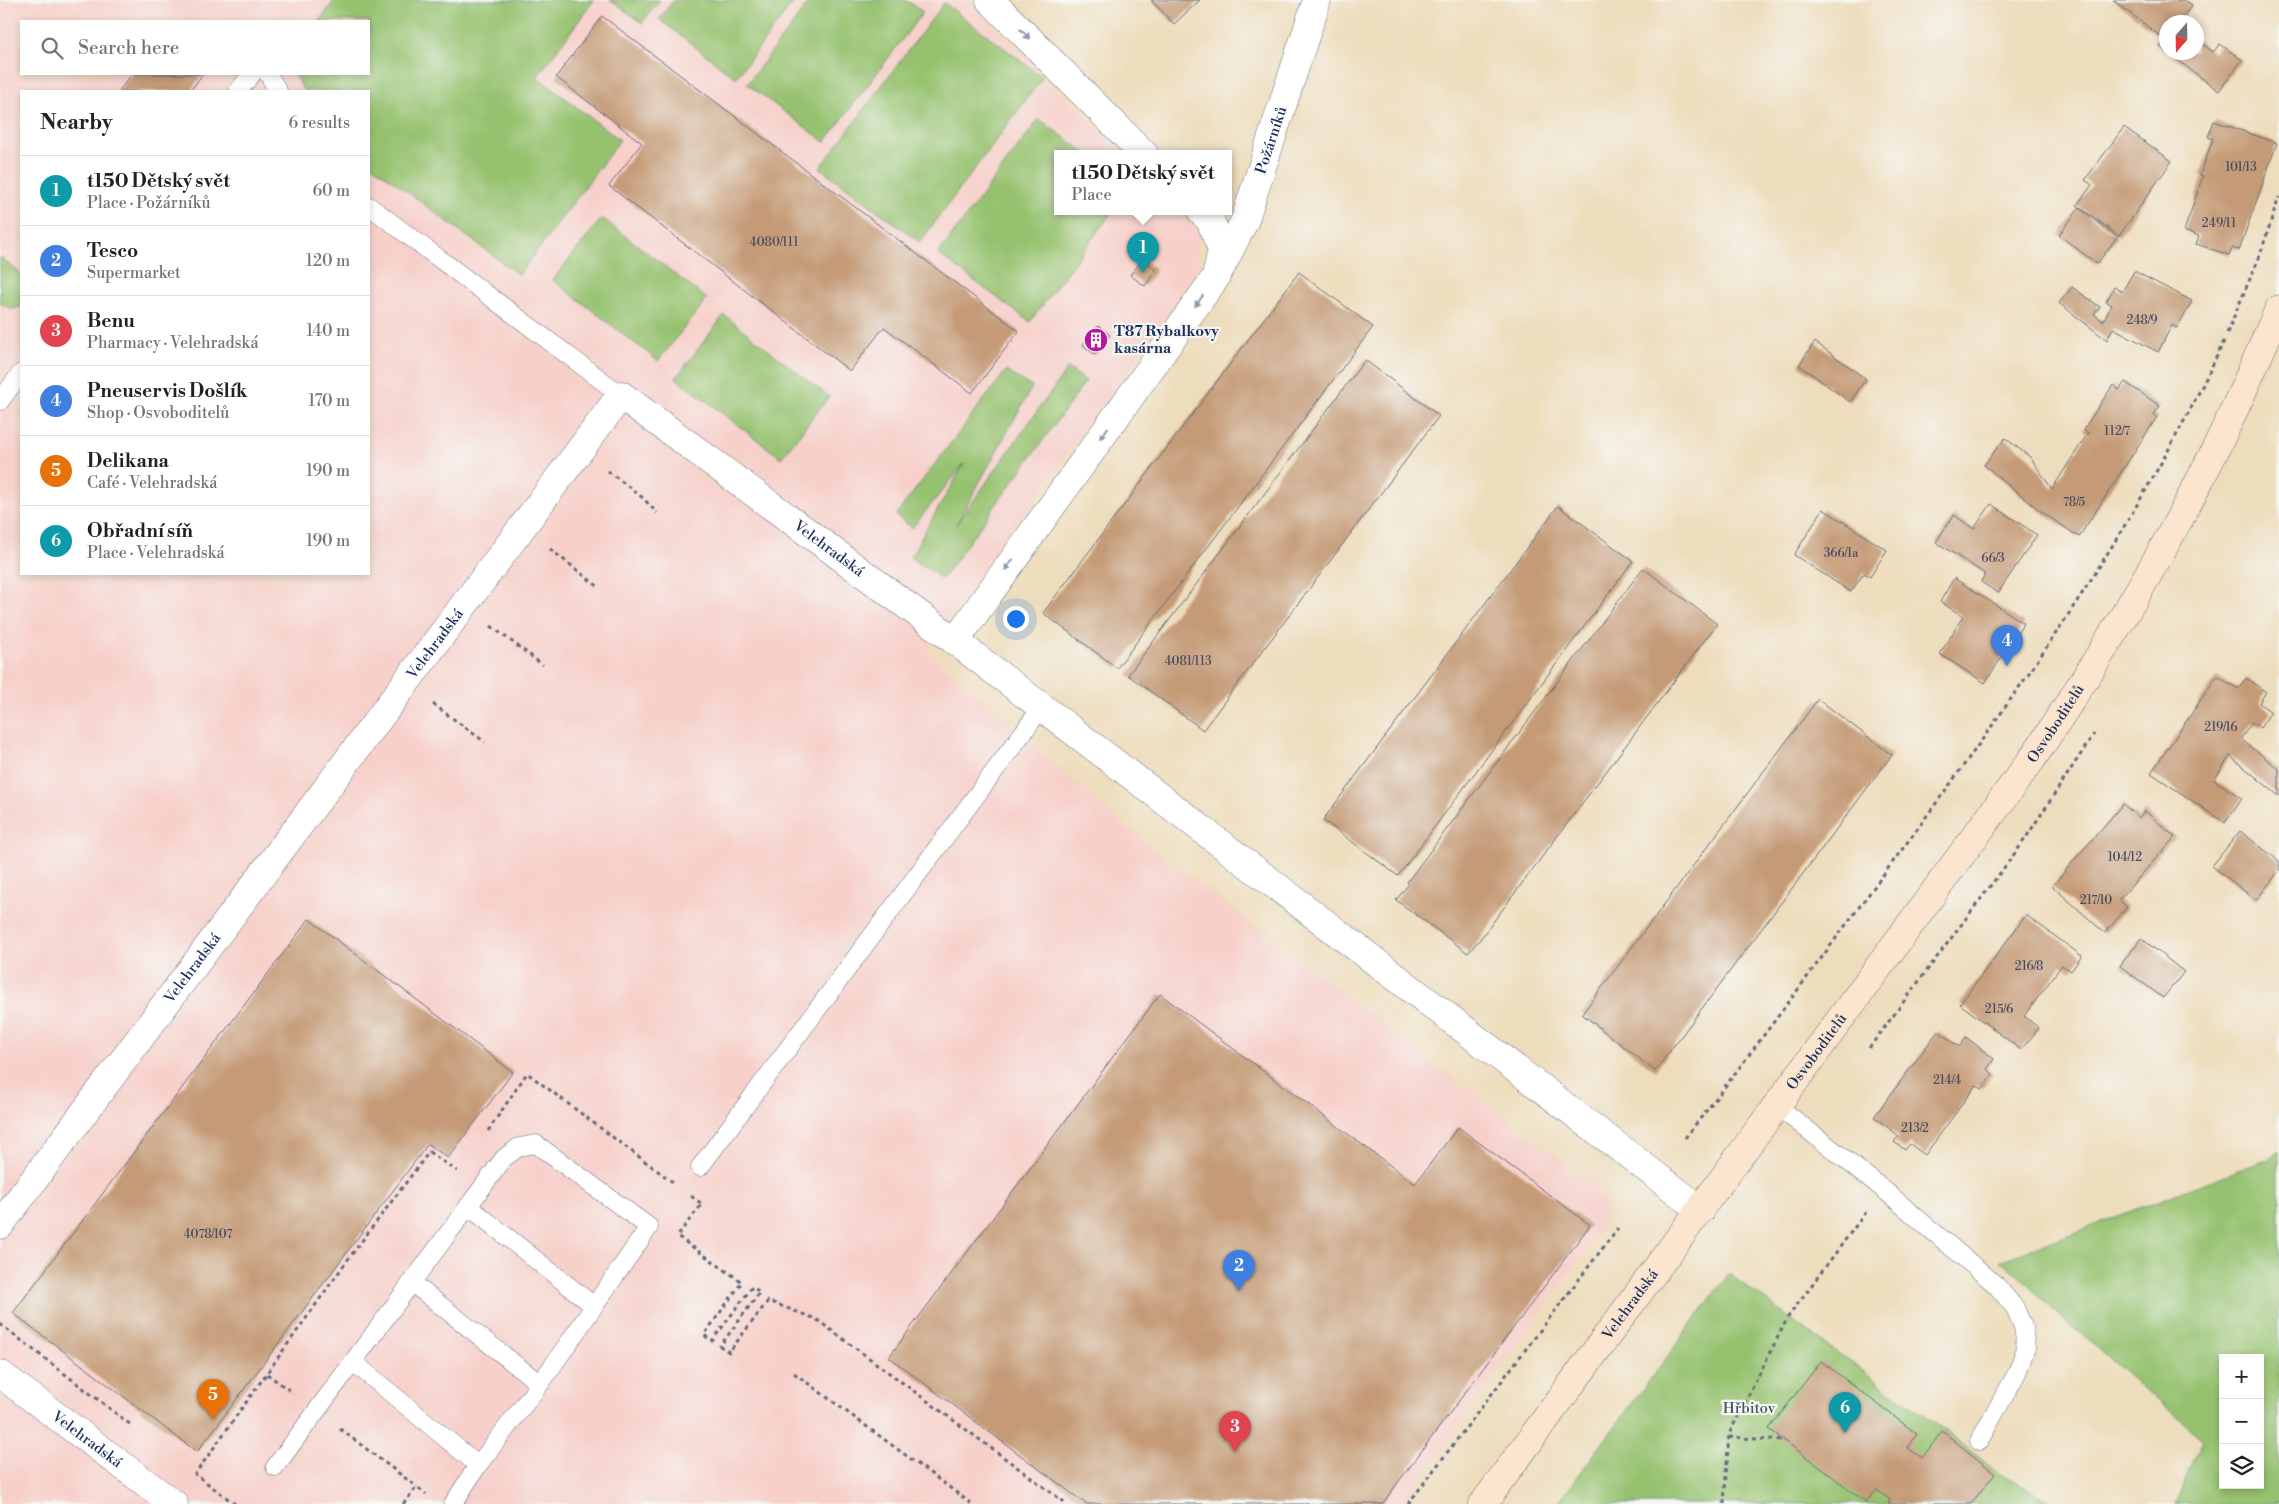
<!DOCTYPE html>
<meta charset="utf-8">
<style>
body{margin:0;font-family:"Libre Bodoni",serif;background:#f2f2f2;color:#202124}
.controls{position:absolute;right:15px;bottom:15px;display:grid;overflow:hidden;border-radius:0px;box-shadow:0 2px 8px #0003}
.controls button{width:45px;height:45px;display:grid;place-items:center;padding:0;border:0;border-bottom:1px solid #e0e0e0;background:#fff;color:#202124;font:25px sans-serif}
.compass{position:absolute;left:2159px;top:15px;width:45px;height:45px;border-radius:50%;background:#fff;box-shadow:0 2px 8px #0003;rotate:200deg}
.you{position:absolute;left:1015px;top:618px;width:18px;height:18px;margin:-12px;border:4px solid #fff;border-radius:50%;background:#1a73e8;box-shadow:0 0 0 8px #1a73e833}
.badge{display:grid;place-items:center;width:32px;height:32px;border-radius:50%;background:#db2777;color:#fff;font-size:16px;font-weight:700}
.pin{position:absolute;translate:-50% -41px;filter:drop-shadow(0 1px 2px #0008)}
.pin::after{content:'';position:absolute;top:26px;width:18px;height:15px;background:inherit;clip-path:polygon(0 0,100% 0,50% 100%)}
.popup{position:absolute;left:1054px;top:150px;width:178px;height:65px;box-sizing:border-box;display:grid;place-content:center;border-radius:0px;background:#fff;filter:drop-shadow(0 1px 4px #0005);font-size:16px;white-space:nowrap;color:#757577}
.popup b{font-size:19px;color:#202124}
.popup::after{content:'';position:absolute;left:50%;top:100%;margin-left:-10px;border:10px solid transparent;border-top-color:#fff}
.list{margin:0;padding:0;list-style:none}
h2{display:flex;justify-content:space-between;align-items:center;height:65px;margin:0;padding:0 20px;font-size:21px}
h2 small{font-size:16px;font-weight:400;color:#757577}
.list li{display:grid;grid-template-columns:32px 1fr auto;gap:15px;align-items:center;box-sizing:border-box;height:70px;padding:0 20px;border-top:1px solid #e0e0e0}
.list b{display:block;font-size:19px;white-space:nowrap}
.list p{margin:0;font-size:16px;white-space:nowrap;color:#757577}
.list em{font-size:16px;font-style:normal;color:#757577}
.icon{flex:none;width:28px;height:28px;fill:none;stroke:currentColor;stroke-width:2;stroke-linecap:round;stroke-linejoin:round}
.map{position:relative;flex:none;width:2279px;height:1504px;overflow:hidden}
.search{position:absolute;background:#fff;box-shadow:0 2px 8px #0003;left:20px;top:20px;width:350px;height:55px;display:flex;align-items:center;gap:12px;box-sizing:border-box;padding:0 18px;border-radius:0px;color:#757577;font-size:19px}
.panel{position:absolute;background:#fff;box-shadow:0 2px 8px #0003;left:20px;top:90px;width:350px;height:485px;border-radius:0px}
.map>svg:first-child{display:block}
.built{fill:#f7d0ca;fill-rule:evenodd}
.green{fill:#96c270;stroke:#587867;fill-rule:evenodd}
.building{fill:#c59b77}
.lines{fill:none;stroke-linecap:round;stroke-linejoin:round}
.service-casing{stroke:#656c7f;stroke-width:19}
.minor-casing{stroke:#656c7f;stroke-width:29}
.secondary-casing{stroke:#656c7f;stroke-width:29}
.path{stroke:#656c7f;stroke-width:3;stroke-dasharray:4 4;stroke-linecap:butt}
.service{stroke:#fff;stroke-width:18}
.minor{stroke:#fff;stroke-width:28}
.secondary{stroke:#fce5cf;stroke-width:28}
.oneway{fill:#8d97ae}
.labels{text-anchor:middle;stroke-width:4.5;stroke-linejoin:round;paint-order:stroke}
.number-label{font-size:12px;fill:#464a64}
.street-label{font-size:15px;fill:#1b2f5e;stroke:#f6f6f2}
.poi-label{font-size:15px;font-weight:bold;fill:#1b2f5e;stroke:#f6f6f2;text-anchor:start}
.park-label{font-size:15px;fill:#405b63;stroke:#f6f6f2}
</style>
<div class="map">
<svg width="2279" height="1504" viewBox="0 0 2279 1504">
<rect width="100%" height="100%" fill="#f6f6f2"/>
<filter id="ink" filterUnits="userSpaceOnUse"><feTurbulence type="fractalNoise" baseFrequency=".02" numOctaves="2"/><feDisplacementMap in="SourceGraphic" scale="10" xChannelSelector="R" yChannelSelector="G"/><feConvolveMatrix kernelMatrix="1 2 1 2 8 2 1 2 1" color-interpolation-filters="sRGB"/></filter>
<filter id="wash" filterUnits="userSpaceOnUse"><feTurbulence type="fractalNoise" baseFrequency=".0096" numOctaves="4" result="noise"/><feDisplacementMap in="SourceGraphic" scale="20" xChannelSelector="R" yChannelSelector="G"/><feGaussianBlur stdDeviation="1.12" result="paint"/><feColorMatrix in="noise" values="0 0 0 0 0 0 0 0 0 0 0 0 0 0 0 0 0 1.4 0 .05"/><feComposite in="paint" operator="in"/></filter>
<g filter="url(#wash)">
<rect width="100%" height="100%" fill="#eeddbc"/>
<!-- built -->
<path class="built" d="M 0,0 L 968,0 L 1123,154 L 1058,154 L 1058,212 L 1180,212 L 1199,231 L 1197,273 L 927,650 L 1128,829 L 1594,1186 L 1605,1203 L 1605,1219 L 1597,1237 L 1402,1504 L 0,1504 ZM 21,21 L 369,21 L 369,74 L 21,74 ZM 21,91 L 369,91 L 369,574 L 21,574 Z"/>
<!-- green -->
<path class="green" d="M 335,0 L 594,0 L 537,77 L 620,140 L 519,275 L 369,163 L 369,91 L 304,91 L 294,74 L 369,74 L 369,21 L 319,21 Z
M 610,0 L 660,0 L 642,23 Z
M 674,0 L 795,0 L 736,78 L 659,19 Z
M 811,0 L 906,0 L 923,12 L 825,142 L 747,84 Z
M 944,3 L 1043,77 L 920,242 L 820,168 Z
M 1039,119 L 1087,154 L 1058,154 L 1058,212 L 1112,212 L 1030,322 L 938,254 Z
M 602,218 L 707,299 L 658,361 L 553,280 Z
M 0,257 L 21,274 L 21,307 L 12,309 L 0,303 Z
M 724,315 L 829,397 L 781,458 L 676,378 Z
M 1068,368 L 1086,381 L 942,579 L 910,557 L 964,464 L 912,528 L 896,515 L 1006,371 L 1032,387 L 956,525 Z
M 2279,1150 L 2279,1504 L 2175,1504 L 2203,1439 L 2052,1309 L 2018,1274 L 2000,1261 L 2268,1159 ZM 2223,1358 L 2260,1358 L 2260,1485 L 2223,1485 Z
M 1729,1274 L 1947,1432 L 1999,1473 L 2055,1504 L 1557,1504 Z"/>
<g id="blocks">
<!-- building -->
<path class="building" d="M 1151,0 L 1200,0 L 1174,24 Z
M 2113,0 L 2185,0 L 2192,5 L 2179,22 L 2166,22 L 2166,52 L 2160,47 L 2165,40 Z
M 602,16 L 1019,331 L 972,393 L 884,327 L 850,371 L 609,186 L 642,143 L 556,77 Z
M 2196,39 L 2213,52 L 2220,44 L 2242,60 L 2219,91 L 2167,52 L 2196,52 Z
M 132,74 L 203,74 L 190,91 L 119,91 Z
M 2214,121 L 2277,143 L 2239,250 L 2232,248 L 2229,255 L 2196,244 L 2199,236 L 2184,231 L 2203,176 L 2200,175 L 2213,139 L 2208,137 Z
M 2124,127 L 2172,161 L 2119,236 L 2077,205 L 2092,185 L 2085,180 Z
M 2079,208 L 2117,237 L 2097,264 L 2059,235 Z
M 1143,259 L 1156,270 L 1145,286 L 1130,275 Z
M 2134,271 L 2192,301 L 2177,328 L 2172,325 L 2158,352 L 2113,328 L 2107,340 L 2059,303 L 2072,287 L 2100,307 L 2094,314 L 2103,321 L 2112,305 L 2106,302 L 2114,287 L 2122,292 Z
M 1299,272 L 1373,327 L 1117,668 L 1043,613 Z
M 1098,326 L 1110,335 L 1095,355 L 1083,345 Z
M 1815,342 L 1866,379 L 1850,402 L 1799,365 Z
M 1365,360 L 1439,416 L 1203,730 L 1128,675 Z
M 2125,382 L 2160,406 L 2154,414 L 2157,417 L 2079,537 L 2039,510 L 1984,465 L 2005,438 L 2030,457 L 2052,489 L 2088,433 L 2083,430 L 2113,385 L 2119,390 Z
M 1991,504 L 2037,535 L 1998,593 L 1981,582 L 1985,574 L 1936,542 L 1954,515 L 1974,529 Z
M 1558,506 L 1633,561 L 1398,876 L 1323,820 Z
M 1823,509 L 1887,550 L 1870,577 L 1864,573 L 1851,592 L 1794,555 Z
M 1643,568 L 1717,624 L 1481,938 L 1468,953 L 1396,900 L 1409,884 L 1407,882 Z
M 1954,578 L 2024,623 L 1985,683 L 1940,654 L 1963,616 L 1940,602 Z
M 2217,676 L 2238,689 L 2246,678 L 2266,692 L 2259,703 L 2271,712 L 2260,728 L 2252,722 L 2241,739 L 2279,769 L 2279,796 L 2230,756 L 2214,780 L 2242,798 L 2225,823 L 2151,773 Z
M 1818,699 L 1892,755 L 1655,1071 L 1582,1014 Z
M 2123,804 L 2139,818 L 2145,811 L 2175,837 L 2119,900 L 2127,907 L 2105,933 L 2052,886 Z
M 2240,831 L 2279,861 L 2279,871 L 2256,900 L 2212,866 Z
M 2026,915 L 2082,956 L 2071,971 L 2062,965 L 2024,1016 L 2039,1028 L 2021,1050 L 1960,1004 Z
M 309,919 L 513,1072 L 448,1158 L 428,1144 L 197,1452 L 13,1313 Z
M 2141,938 L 2184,972 L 2163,998 L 2120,966 Z
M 1160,994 L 1415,1184 L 1458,1127 L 1590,1225 L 1382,1504 L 1086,1504 L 889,1357 Z
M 1938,1031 L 1959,1047 L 1966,1037 L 1994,1059 L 1987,1069 L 1993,1074 L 1982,1089 L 1976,1085 L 1925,1155 L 1910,1144 L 1905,1150 L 1894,1142 L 1899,1136 L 1874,1117 Z
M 1821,1361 L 1917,1434 L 1908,1448 L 1922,1458 L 1942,1431 L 1995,1473 L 1971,1504 L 1888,1504 L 1890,1500 L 1877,1490 L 1866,1502 L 1769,1429 Z"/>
</g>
</g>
<g filter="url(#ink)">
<use href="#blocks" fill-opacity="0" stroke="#656c7f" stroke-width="1"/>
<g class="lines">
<!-- service casing -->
<g class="service-casing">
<path id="service" d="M 268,74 L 278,91
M 238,91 L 252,74
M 369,206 L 621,395
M 0,401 L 21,373
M 1776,1105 L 1883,1189 L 1996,1285 L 2015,1308 L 2023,1327 L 2026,1348 L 2017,1373 L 1979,1441
M 700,1167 L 1042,707
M 468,1206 L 594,1306
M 411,1282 L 540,1384
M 353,1362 L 478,1465
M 275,1467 L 504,1158 L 519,1147 L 536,1144 L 649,1227 L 540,1384 L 478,1465 L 453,1504"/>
</g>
<!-- minor casing -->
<g class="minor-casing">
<g id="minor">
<path d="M 990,0 L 1144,154"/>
<path id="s1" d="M 1220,269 L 1244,222 L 1317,0"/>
<path d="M 955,641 L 1216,277 L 1222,250 L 1210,220 L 1202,212"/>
<path id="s2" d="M 0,1225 L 621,395 L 955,641 L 1701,1210"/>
<path id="s3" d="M 0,1374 L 174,1504"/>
</g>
</g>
<!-- secondary casing -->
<g class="secondary-casing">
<g id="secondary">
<path id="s4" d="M 1483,1504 L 2032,759 C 2095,666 2154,570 2205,470 C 2232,418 2255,363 2279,309"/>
</g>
</g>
<!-- path -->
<path class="path" d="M 2227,333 L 2260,255 L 2279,197
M 608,471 L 643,498 L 657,513
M 550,549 L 600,588
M 491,626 L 543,665
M 433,704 L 485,742
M 1869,1048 L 2021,845 L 2094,734
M 488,1131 L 527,1073 L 674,1183
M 1685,1138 C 1756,1048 1823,955 1892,863 C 2015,697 2136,529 2224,341
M 691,1196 L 702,1204 L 677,1236 L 742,1282 L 704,1335 L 712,1341 L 752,1287 L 760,1292 L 720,1346 L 729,1352 L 768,1301 L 816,1319 L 1067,1504
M 0,1324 L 131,1425
M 794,1373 L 972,1504
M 267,1374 L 293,1393
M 340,1429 L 417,1487
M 1729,1437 L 1785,1441
M 235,1504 L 195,1474 L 349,1258 L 429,1152 L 457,1171
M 403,1504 L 417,1487 L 426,1494
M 1408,1504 L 1618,1228
M 1724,1504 L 1729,1434 L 1788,1317 L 1866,1212"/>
<!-- service -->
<use href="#service" class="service"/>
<!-- minor -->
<use href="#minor" class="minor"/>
<!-- secondary -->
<use href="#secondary" class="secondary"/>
</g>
<!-- one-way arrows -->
<defs><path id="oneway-solid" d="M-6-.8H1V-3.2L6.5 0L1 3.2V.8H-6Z" transform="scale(1.25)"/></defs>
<g class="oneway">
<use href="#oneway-solid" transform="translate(1025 34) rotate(45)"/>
<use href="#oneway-solid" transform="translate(1199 301) rotate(126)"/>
<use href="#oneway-solid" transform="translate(1104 433) rotate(126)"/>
<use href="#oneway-solid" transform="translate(1009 565) rotate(126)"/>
</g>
</g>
<!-- icons -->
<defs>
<g id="building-disc" transform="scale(1.25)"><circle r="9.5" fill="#b5179e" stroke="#f6f6f2"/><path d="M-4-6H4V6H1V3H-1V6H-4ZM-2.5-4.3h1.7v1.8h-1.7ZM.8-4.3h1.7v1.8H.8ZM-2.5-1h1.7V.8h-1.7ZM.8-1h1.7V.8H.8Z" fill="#fff"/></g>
</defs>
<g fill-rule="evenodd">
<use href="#building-disc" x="1096" y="340"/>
</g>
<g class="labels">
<!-- number labels -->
<g class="number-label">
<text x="2241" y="171">101/13</text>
<text x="2219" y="227">249/11</text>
<text x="774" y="246">4080/111</text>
<text x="2142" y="324">248/9</text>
<text x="2117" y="435">112/7</text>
<text x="2074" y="506">78/5</text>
<text x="1841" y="557">366/1a</text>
<text x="1993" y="562">66/3</text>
<text x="1188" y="665">4081/113</text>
<text x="2221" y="731">219/16</text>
<text x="2125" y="861">104/12</text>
<text x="2096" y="904">217/10</text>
<text x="2029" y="970">216/8</text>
<text x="1999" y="1013">215/6</text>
<text x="1947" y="1084">214/4</text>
<text x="1915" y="1132">213/2</text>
<text x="208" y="1238">4078/107</text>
</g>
<!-- street labels -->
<g class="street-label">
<text dy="5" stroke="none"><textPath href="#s1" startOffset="139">Požárníků</textPath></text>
<text dy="5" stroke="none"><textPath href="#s2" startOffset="1295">Velehradská</textPath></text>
<text dy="5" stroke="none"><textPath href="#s2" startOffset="726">Velehradská</textPath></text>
<text dy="5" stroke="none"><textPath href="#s4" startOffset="968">Osvoboditelů</textPath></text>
<text dy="5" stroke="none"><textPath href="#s2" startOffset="321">Velehradská</textPath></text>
<text dy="5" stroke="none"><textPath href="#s4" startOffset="562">Osvoboditelů</textPath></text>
<text dy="5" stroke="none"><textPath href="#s4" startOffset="248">Velehradská</textPath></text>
<text dy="5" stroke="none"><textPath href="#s3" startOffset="109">Velehradská</textPath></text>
</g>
<!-- poi labels -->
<g class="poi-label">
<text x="1114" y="336">T87 Rybalkovy<tspan x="1114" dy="17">kasárna</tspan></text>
</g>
<!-- park labels -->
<g class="park-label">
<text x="1749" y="1413">Hřbitov</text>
</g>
</g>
</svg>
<div class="controls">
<button>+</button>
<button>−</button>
<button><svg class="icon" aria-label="layers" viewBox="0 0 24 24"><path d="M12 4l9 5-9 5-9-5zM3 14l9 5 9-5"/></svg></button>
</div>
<svg class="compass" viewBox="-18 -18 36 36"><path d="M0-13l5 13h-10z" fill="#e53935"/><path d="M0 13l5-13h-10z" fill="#757577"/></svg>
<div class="you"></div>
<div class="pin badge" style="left:1143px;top:273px;background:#0f9aa8">1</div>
<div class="popup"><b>t150 Dětský svět</b>Place</div>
<div class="pin badge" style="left:1239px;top:1291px;background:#3f7fe0">2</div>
<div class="pin badge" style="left:1235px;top:1452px;background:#e0444e">3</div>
<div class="pin badge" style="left:2007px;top:666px;background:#3f7fe0">4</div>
<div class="pin badge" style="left:213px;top:1420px;background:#e8710a">5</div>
<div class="pin badge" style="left:1845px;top:1433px;background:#0f9aa8">6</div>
<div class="search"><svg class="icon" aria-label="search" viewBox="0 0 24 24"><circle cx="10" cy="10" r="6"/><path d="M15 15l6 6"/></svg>Search here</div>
<section class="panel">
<h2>Nearby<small>6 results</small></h2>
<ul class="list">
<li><span class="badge" style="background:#0f9aa8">1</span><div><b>t150 Dětský svět</b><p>Place · Požárníků</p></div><em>60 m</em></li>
<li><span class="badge" style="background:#3f7fe0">2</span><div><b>Tesco</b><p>Supermarket</p></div><em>120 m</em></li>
<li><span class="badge" style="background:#e0444e">3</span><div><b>Benu</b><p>Pharmacy · Velehradská</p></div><em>140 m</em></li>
<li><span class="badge" style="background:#3f7fe0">4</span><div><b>Pneuservis Došlík</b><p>Shop · Osvoboditelů</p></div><em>170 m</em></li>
<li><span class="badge" style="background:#e8710a">5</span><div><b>Delikana</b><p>Café · Velehradská</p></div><em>190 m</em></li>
<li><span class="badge" style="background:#0f9aa8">6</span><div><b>Obřadní síň</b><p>Place · Velehradská</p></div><em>190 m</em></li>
</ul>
</section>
</div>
